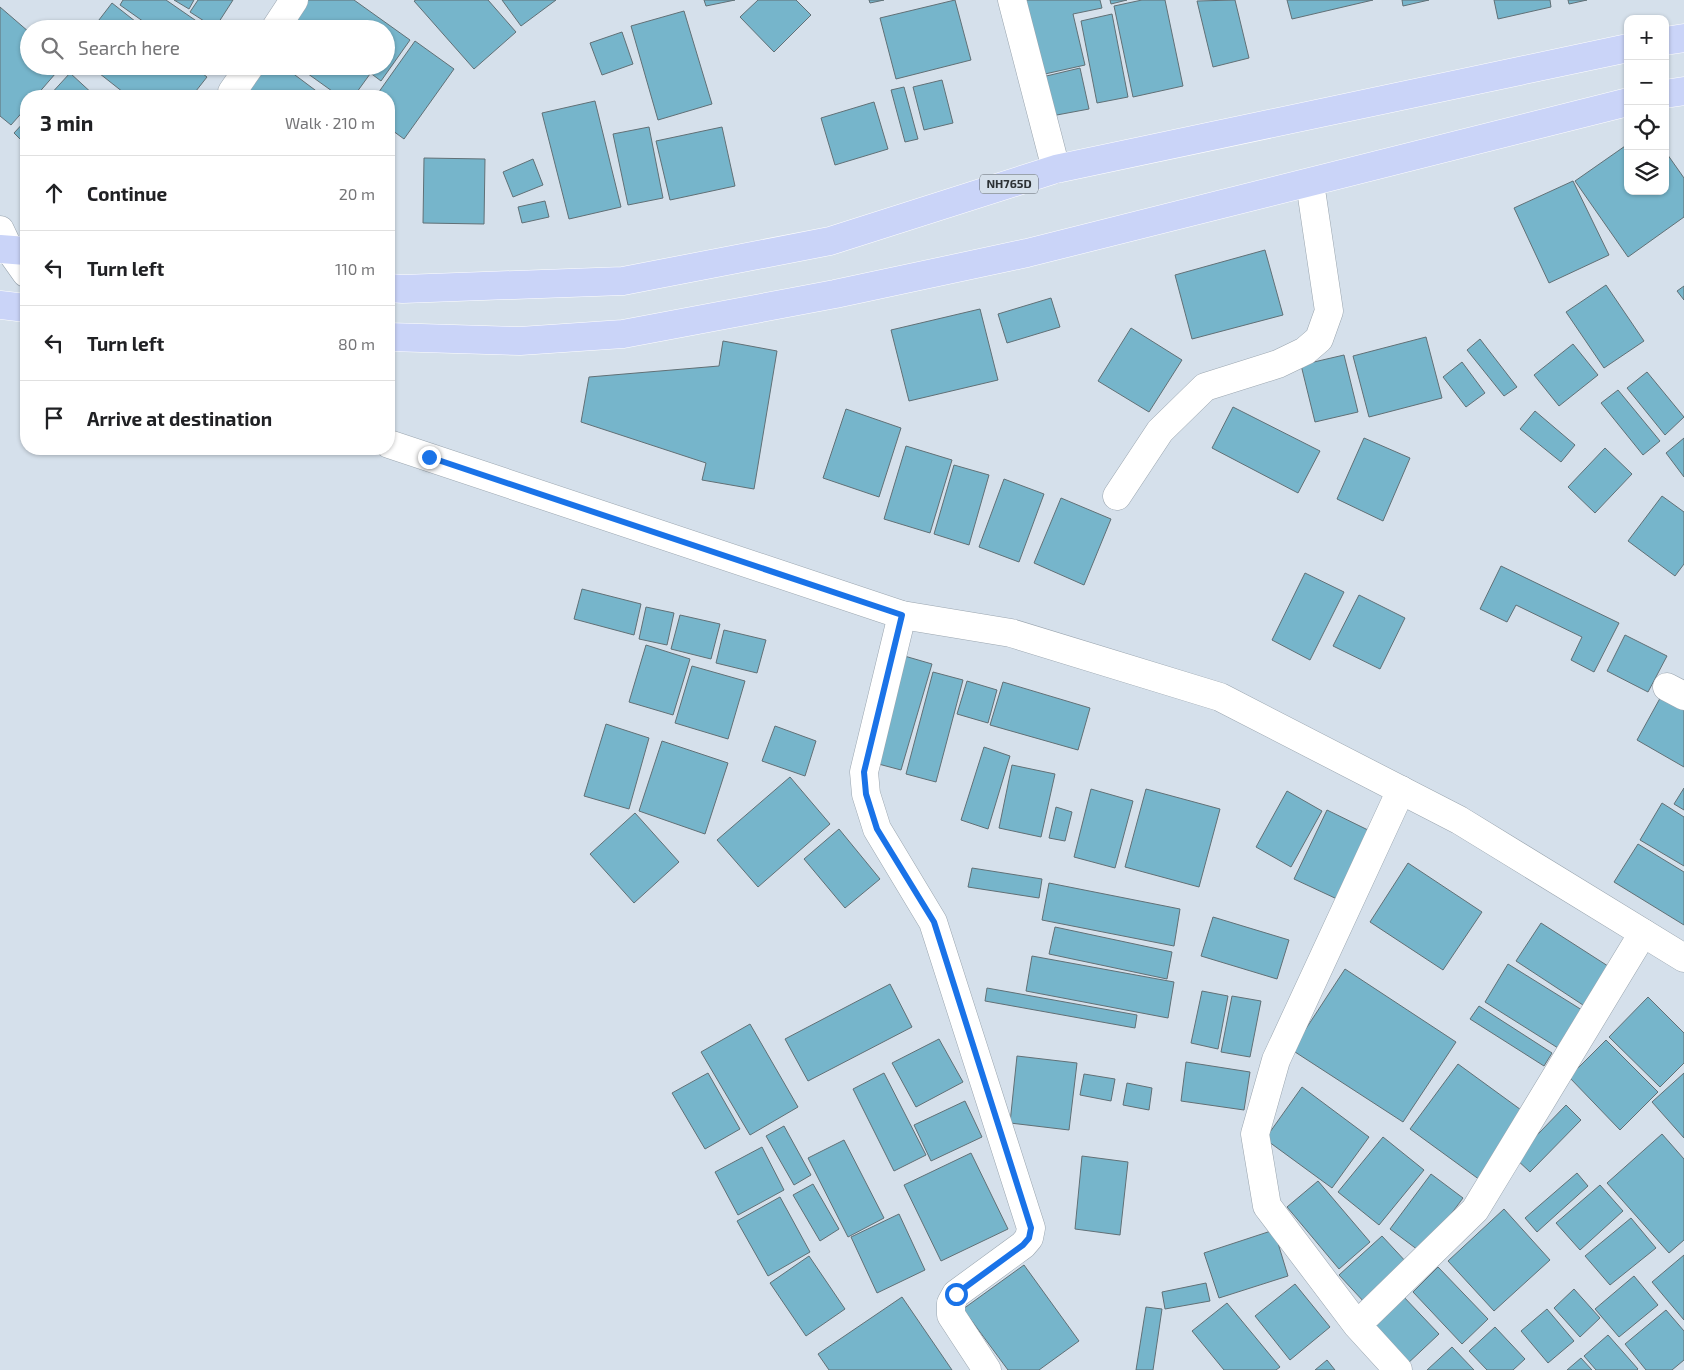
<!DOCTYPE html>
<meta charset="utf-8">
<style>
body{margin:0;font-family:"Exo 2",sans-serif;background:#f2f2f2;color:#202124}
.controls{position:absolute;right:15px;top:15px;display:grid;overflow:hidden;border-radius:10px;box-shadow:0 1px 4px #0004}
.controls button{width:45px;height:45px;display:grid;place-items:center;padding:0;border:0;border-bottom:1px solid #e0e0e0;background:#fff;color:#202124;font:25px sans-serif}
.stop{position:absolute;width:15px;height:15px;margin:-11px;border:4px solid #1a73e8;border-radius:50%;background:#fff}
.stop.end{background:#1a73e8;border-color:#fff;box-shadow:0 1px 5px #0008}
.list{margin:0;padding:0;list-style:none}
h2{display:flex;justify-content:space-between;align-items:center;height:65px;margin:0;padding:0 20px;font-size:21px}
h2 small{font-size:16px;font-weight:400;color:#757577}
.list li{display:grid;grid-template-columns:32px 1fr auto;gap:15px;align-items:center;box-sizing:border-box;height:75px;padding:0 20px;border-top:1px solid #e0e0e0}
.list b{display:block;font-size:19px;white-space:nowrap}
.list em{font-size:16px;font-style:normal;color:#757577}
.icon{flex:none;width:28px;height:28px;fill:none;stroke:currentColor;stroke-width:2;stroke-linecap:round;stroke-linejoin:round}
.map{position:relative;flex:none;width:1684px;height:1370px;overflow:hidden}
.search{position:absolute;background:#fff;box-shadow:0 1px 4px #0004;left:20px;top:20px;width:375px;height:55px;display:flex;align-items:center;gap:12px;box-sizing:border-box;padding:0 18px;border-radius:28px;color:#757577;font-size:19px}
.panel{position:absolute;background:#fff;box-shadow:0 1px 4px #0004;left:20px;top:90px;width:375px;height:365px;border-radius:20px}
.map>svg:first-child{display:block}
.building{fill:#76b5cb;stroke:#617076}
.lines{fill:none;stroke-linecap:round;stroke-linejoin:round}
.minor-casing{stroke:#9aa5af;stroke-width:29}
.tertiary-casing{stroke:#9aa5af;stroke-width:29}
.trunk-casing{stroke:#fff;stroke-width:29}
.minor{stroke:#fff;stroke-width:28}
.tertiary{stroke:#fff;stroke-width:28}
.trunk{stroke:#cad4f8;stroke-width:28}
.route{stroke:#1a73e8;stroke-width:6}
.labels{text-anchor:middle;stroke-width:4;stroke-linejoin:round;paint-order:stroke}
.shield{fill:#d5e0eb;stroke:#5f666c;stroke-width:1}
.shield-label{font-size:12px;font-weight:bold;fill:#2c3135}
</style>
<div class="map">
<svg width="1684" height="1370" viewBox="0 0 1684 1370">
<rect width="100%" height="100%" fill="#d5e0eb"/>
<!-- building -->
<path class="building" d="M 123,0 L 166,0 L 208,29 L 154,29 L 120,5 Z
M 174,0 L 194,0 L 189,9 Z
M 198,0 L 233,0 L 215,28 L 190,12 Z
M 308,0 L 354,0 L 410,40 L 381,81 L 361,66 L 386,66 L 386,29 L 309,29 L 295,18 Z
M 416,0 L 488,0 L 516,32 L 474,69 L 414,1 Z
M 502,0 L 556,0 L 521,26 Z
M 704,0 L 735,0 L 706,6 Z
M 758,0 L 796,0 L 811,15 L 774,52 L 740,17 Z
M 869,0 L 884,0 L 870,3 Z
M 955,0 L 971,60 L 896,79 L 880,18 Z
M 1028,0 L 1100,0 L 1102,8 L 1073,14 L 1085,65 L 1036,76 L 1018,2 Z
M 1110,0 L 1127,0 L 1111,4 Z
M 1142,0 L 1165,0 L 1183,86 L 1133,97 L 1114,6 Z
M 1235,0 L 1249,58 L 1213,67 L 1197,1 Z
M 1287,0 L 1373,0 L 1292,19 Z
M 1402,0 L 1429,0 L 1403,6 Z
M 1494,0 L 1550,0 L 1551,7 L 1498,19 Z
M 1568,0 L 1587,0 L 1569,4 Z
M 112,3 L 145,29 L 92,29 Z
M 0,7 L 29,32 L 29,66 L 62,66 L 36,96 L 26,96 L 26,108 L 11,125 L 0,116 Z
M 684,11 L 712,104 L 658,120 L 631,26 Z
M 1112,14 L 1128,97 L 1097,103 L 1081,21 Z
M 295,20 L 307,29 L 288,29 Z
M 622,32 L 633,64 L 602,75 L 590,43 Z
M 415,41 L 454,69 L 404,139 L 389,128 L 389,96 L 376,96 Z
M 90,66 L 193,66 L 207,77 L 192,96 L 128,96 Z
M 256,66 L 283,66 L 319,93 L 316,96 L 233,96 Z
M 297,66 L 360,66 L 370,74 L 354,96 L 339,96 Z
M 1080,68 L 1089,109 L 1046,117 L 1038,78 Z
M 70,73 L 95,96 L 49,96 Z
M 942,80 L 953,123 L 924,130 L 913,87 Z
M 904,87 L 918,139 L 905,142 L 891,90 Z
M 595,101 L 621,207 L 569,219 L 542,113 Z
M 874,102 L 888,149 L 835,165 L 821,118 Z
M 26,120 L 26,145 L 14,133 Z
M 649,127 L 663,198 L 628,205 L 613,134 Z
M 722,127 L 735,186 L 670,200 L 656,141 Z
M 1628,144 L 1628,191 L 1665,191 L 1665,151 L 1684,178 L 1684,217 L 1628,257 L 1575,181 Z
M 424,158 L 485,159 L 484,224 L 423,223 Z
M 533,159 L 543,185 L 513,197 L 503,172 Z
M 1573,181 L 1609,255 L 1549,283 L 1514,208 Z
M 545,201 L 549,217 L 522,223 L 518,207 Z
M 1265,250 L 1283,315 L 1192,339 L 1175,275 Z
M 1606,285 L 1644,341 L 1604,368 L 1566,312 Z
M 1684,286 L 1684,300 L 1677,291 Z
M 1051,298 L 1060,327 L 1007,343 L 998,314 Z
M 980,309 L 998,380 L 909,401 L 891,330 Z
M 1131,328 L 1182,360 L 1149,412 L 1098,381 Z
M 1426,337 L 1442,398 L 1369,417 L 1353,356 Z
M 1480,339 L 1517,387 L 1504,396 L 1467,350 Z
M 723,341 L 777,351 L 754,489 L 702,480 L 706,463 L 581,422 L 589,377 L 719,366 Z
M 1573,344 L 1598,375 L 1559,406 L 1534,375 Z
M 1344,355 L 1358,412 L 1315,422 L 1301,365 Z
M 1462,362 L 1485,393 L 1466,407 L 1443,377 Z
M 1647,372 L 1684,417 L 1665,435 L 1627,388 Z
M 1618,390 L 1660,441 L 1643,455 L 1601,403 Z
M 1233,407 L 1320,451 L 1298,493 L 1212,448 Z
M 846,409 L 901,428 L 879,497 L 823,478 Z
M 1535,411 L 1575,445 L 1561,462 L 1520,429 Z
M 1364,438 L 1410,458 L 1383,521 L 1337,499 Z
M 1684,438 L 1684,477 L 1666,453 Z
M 906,446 L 952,460 L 930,533 L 884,519 Z
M 1605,448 L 1632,474 L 1595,513 L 1568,487 Z
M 954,465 L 989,475 L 969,545 L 934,534 Z
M 1004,479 L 1044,494 L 1019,562 L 979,547 Z
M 1662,496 L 1684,512 L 1684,564 L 1675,576 L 1628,541 Z
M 1061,498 L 1111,519 L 1084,585 L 1034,563 Z
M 1501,566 L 1619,623 L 1594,672 L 1571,660 L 1582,637 L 1516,605 L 1507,622 L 1480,609 Z
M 1305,573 L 1344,592 L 1310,660 L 1272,640 Z
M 582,589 L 641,604 L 634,635 L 574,619 Z
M 1359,595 L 1405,618 L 1380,669 L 1333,646 Z
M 646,607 L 674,613 L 667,645 L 639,639 Z
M 680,615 L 720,624 L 711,659 L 671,649 Z
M 724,630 L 766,640 L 757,673 L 716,663 Z
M 1625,635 L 1667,656 L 1648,692 L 1607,671 Z
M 646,645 L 690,659 L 673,715 L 629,702 Z
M 901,655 L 932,664 L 901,770 L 871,762 Z
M 692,666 L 745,681 L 728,739 L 675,723 Z
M 933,672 L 963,680 L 936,782 L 906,774 Z
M 967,681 L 997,690 L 988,723 L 957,714 Z
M 1003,682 L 1090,708 L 1078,750 L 990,725 Z
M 1664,691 L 1684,702 L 1684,767 L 1637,740 Z
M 606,724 L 649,738 L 629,809 L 584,796 Z
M 775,726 L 816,741 L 805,776 L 762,761 Z
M 662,741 L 728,763 L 705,834 L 639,811 Z
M 984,747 L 1010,756 L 988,829 L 961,820 Z
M 1012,765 L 1055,774 L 1041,837 L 999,828 Z
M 790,777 L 830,824 L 758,887 L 717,840 Z
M 1684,788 L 1684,810 L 1674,804 Z
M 1091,789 L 1133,801 L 1115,868 L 1074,857 Z
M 1146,789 L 1220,809 L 1199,887 L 1125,867 Z
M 1287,791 L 1322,811 L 1291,867 L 1256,847 Z
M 1662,803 L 1684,817 L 1684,866 L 1640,840 Z
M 1056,807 L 1072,812 L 1065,841 L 1049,838 Z
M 1327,810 L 1370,831 L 1337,899 L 1294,879 Z
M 635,813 L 679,862 L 634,903 L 590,854 Z
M 839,829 L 880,879 L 845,908 L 804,859 Z
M 1638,844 L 1684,872 L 1684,925 L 1614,882 Z
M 1408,863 L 1482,912 L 1443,970 L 1370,922 Z
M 972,868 L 1042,879 L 1039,898 L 968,887 Z
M 1049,883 L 1180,909 L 1174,946 L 1042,920 Z
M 1213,917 L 1289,940 L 1277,979 L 1201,956 Z
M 1541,923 L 1611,968 L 1586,1007 L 1516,961 Z
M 1055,927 L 1172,952 L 1167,979 L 1049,954 Z
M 1032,956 L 1174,982 L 1168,1018 L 1026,991 Z
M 1508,964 L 1582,1010 L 1558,1048 L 1485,1002 Z
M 1345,969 L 1456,1042 L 1403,1122 L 1292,1050 Z
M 890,984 L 912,1027 L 808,1081 L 785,1039 Z
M 987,988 L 1137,1015 L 1135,1028 L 985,1001 Z
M 1202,991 L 1228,996 L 1218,1049 L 1191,1043 Z
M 1232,996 L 1261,1001 L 1250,1057 L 1221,1052 Z
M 1648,997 L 1684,1033 L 1684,1063 L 1660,1087 L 1609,1037 Z
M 1479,1006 L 1552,1053 L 1544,1066 L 1470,1019 Z
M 750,1024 L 798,1107 L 750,1135 L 701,1052 Z
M 939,1039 L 963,1082 L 916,1107 L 892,1063 Z
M 1606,1040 L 1658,1092 L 1620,1130 L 1569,1077 Z
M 1017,1056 L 1077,1063 L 1069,1130 L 1010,1123 Z
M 1186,1062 L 1250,1072 L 1244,1110 L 1181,1101 Z
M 1458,1064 L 1528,1115 L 1480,1180 L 1410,1129 Z
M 708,1073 L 740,1129 L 705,1149 L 672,1093 Z
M 884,1073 L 926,1155 L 894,1171 L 853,1089 Z
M 1684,1073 L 1684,1138 L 1652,1102 Z
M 1084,1074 L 1115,1079 L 1111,1101 L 1080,1095 Z
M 1127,1083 L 1152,1088 L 1149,1110 L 1123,1105 Z
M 1302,1087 L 1369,1137 L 1332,1188 L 1265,1139 Z
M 965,1101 L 982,1137 L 931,1161 L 914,1125 Z
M 1566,1105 L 1581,1120 L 1530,1172 L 1515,1158 Z
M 784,1126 L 811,1175 L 794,1185 L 766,1136 Z
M 1662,1134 L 1684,1159 L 1684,1240 L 1669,1253 L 1607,1183 Z
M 1383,1137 L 1424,1170 L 1379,1225 L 1338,1192 Z
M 844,1140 L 884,1218 L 848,1237 L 808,1158 Z
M 762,1147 L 784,1190 L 738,1215 L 715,1172 Z
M 971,1153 L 1008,1229 L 941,1261 L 904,1185 Z
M 1082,1156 L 1128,1162 L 1120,1235 L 1075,1229 Z
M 1577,1173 L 1588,1186 L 1537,1232 L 1525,1218 Z
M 1431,1174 L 1463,1198 L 1422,1253 L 1390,1229 Z
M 1318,1181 L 1370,1242 L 1339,1269 L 1287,1207 Z
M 813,1184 L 839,1229 L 820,1241 L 793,1195 Z
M 1600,1185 L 1623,1211 L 1580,1250 L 1556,1223 Z
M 780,1197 L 810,1252 L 768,1276 L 737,1221 Z
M 1504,1209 L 1550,1260 L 1494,1311 L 1448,1261 Z
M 899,1214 L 925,1270 L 877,1293 L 851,1237 Z
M 1631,1218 L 1656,1248 L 1610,1285 L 1585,1256 Z
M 1274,1230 L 1288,1276 L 1219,1298 L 1204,1253 Z
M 1382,1236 L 1408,1264 L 1365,1303 L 1339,1275 Z
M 1684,1255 L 1684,1320 L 1652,1282 Z
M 809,1256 L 845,1309 L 806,1336 L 770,1283 Z
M 1024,1265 L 1079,1341 L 1039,1370 L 1008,1370 L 963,1309 Z
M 1438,1267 L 1488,1319 L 1462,1344 L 1413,1292 Z
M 1634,1276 L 1658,1305 L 1619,1337 L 1595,1309 Z
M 1206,1283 L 1210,1301 L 1165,1309 L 1162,1292 Z
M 1295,1284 L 1330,1327 L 1290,1360 L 1255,1316 Z
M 1574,1289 L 1600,1318 L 1580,1337 L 1554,1308 Z
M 1402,1295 L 1439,1334 L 1405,1366 L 1369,1327 Z
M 902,1297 L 952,1370 L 829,1370 L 818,1354 Z
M 1227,1303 L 1280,1367 L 1276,1370 L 1224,1370 L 1192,1331 Z
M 1146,1307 L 1162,1309 L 1153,1370 L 1136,1370 Z
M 1547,1309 L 1574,1341 L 1548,1363 L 1521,1331 Z
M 1666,1310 L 1684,1331 L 1684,1360 L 1672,1370 L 1646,1370 L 1625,1344 Z
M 1495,1327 L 1525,1359 L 1513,1370 L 1487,1370 L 1469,1351 Z
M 1608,1335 L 1638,1369 L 1637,1370 L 1596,1370 L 1584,1356 Z
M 1452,1347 L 1474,1370 L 1427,1370 Z
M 1581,1358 L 1592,1370 L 1567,1370 Z
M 1327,1360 L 1335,1370 L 1315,1370 Z"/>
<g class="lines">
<!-- minor casing -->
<g class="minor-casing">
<path id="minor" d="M 1012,0 L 1056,169
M 275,29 L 294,0
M 232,92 L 250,66
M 0,230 L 9,249
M 1117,496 L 1160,431 L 1205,387 L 1278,364 L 1305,351 L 1319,339 L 1329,311 L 1310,183
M 902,615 L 864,772 L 866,794 L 877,829 L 933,922 L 1031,1228 L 1029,1238 L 1023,1245 L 956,1294 L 951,1303 L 951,1315 L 987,1370
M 1667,687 L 1684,696
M 1357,1325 L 1475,1210 L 1643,933
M 1398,1370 L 1357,1325 L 1267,1206 L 1255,1134 L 1276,1060 L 1401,790"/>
</g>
<!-- tertiary casing -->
<g class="tertiary-casing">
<path id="tertiary" d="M 9,249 L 26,273
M 389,444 L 902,615 L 1011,633 L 1220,697 L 1459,820 L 1684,958"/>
</g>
<!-- trunk casing -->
<g class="trunk-casing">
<path id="trunk" d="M 1665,41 L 1684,38
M 1665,94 L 1684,91
M 0,249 L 26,251
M 389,288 L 403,289 L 623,281 L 830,241 L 1056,169 L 1628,48
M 0,305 L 26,308
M 389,337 L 520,341 L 623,334 L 835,294 L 1027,253 L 1628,102"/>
</g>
<!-- minor -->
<use href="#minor" class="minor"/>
<!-- tertiary -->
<use href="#tertiary" class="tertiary"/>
<!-- trunk -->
<use href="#trunk" class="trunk"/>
</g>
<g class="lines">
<!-- route -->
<path class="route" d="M 429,457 L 902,615 L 864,772 L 866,794 L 877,829 L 934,922 L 1031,1228 L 1029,1238 L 1023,1245 L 956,1294"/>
</g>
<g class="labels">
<!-- shield labels -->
<rect class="shield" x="980" y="174.5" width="58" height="19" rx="4"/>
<g class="shield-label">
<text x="1009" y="188">NH765D</text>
</g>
</g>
</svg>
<div class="controls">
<button>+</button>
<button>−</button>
<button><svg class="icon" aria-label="locate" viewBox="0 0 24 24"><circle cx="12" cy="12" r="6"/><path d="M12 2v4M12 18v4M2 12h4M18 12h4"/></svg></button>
<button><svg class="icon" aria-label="layers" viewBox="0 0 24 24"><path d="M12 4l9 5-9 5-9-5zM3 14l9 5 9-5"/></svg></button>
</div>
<div class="stop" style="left:956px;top:1294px"></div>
<div class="stop end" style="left:429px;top:457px"></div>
<div class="search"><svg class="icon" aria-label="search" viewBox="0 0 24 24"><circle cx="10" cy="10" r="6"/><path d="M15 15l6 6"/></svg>Search here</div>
<section class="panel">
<h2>3 min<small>Walk · 210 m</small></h2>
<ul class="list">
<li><svg class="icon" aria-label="ahead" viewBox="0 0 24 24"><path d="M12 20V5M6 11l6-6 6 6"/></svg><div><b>Continue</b></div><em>20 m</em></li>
<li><svg class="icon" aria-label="left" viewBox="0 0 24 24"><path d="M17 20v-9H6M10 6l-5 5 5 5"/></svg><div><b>Turn left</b></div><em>110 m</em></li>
<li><svg class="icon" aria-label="left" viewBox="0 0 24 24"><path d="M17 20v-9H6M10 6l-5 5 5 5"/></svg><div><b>Turn left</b></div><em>80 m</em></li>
<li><svg class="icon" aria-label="arrive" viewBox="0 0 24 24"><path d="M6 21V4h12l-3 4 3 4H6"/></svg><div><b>Arrive at destination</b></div></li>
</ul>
</section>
</div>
